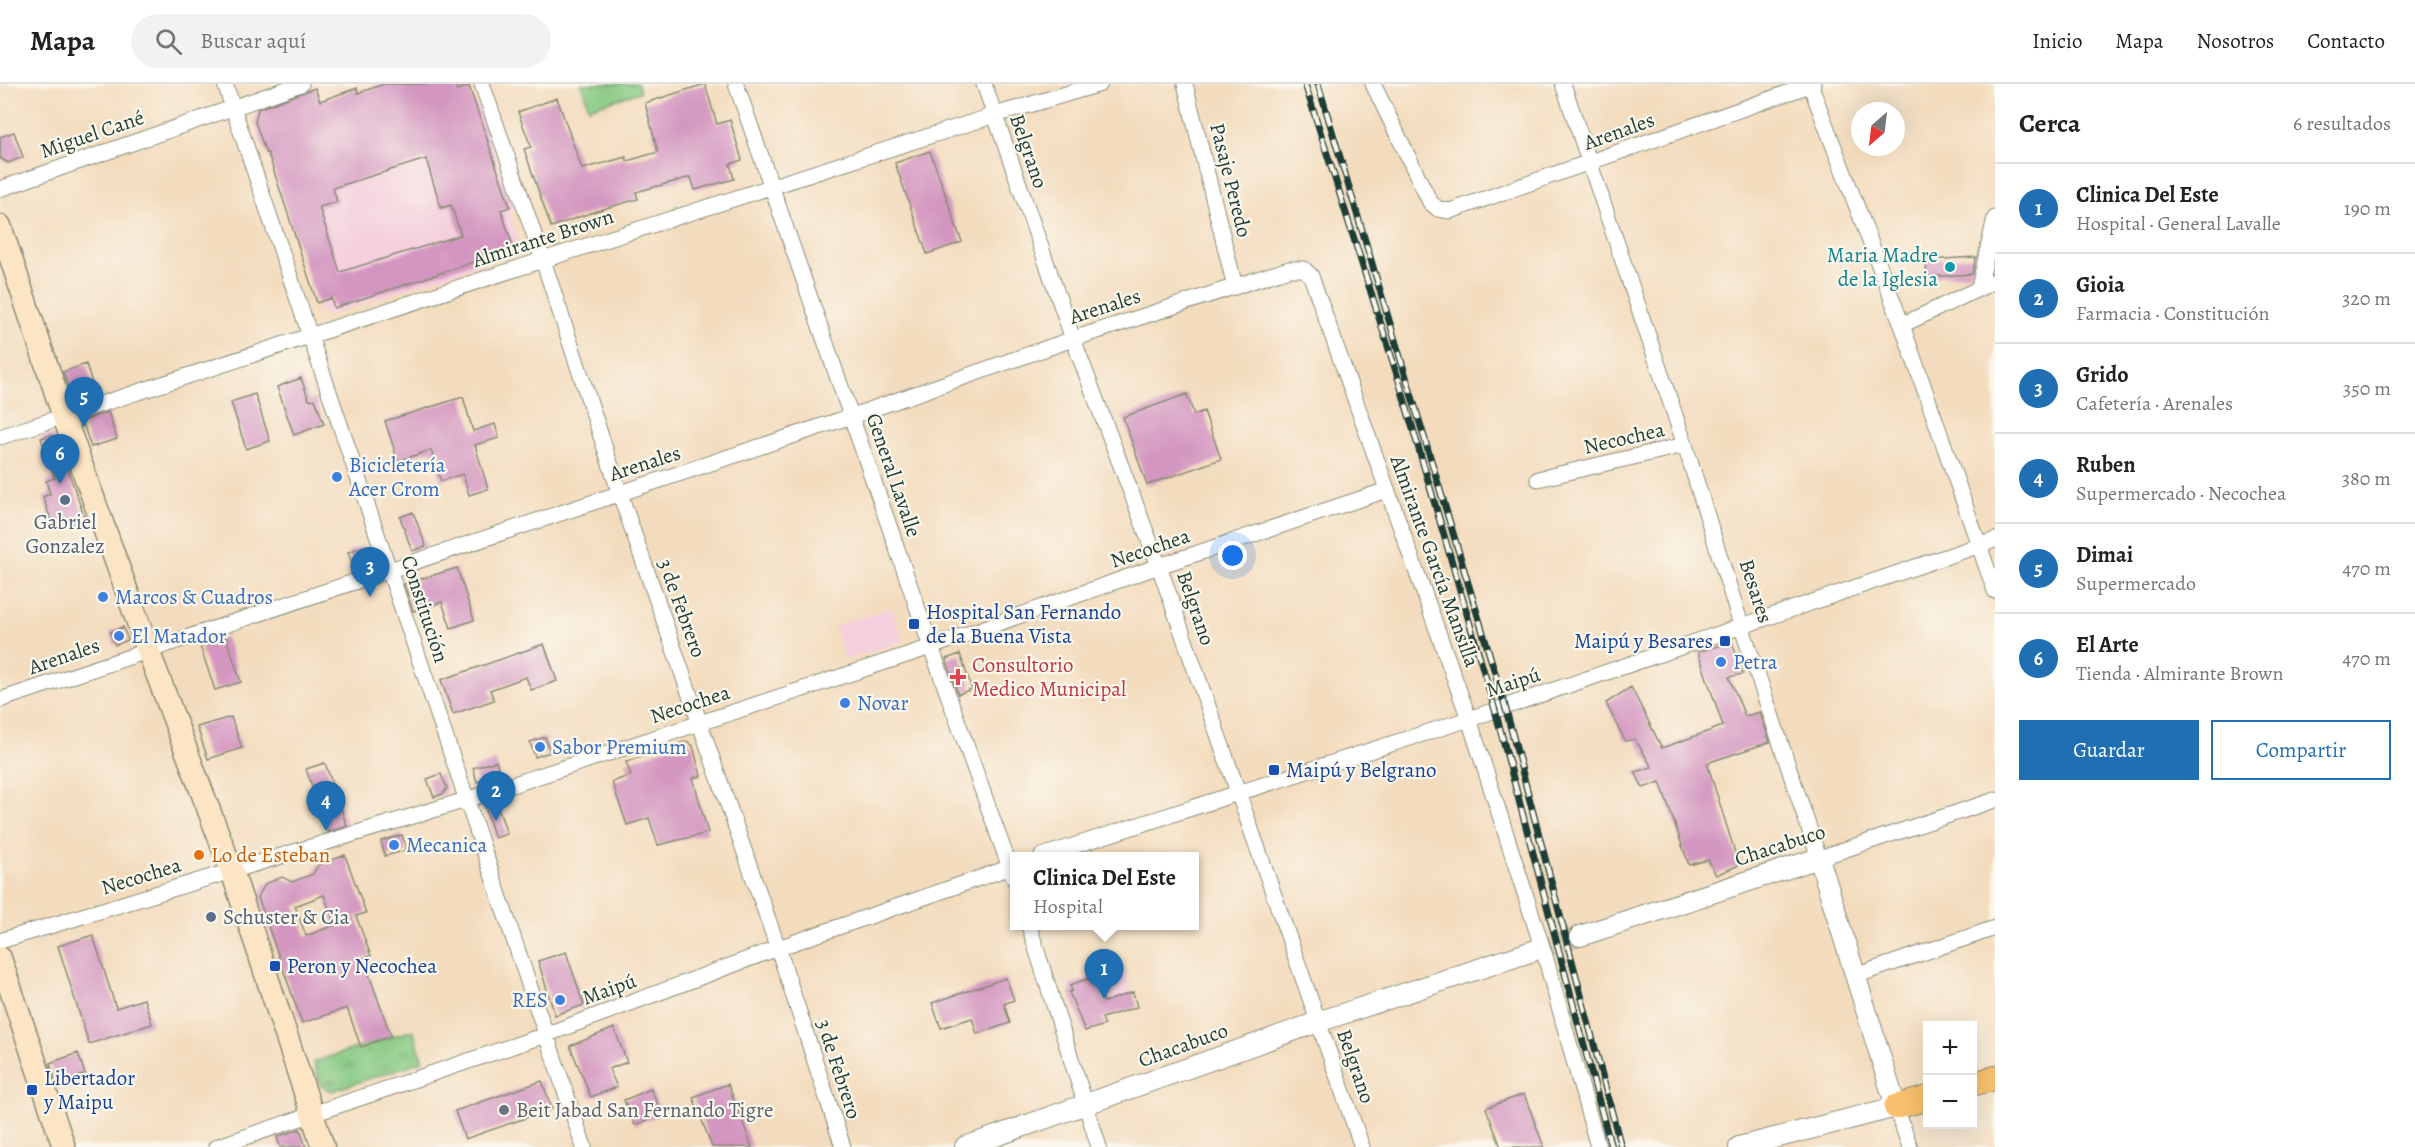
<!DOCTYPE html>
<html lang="es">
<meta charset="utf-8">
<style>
body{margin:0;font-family:Alegreya,serif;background:#f2f2f2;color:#222}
.controls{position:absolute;right:18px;bottom:18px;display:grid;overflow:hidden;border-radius:0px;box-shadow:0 6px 24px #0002}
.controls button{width:54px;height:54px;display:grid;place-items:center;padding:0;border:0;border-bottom:2px solid #e0e0e0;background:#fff;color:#222;font:30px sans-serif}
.compass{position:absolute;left:1851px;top:18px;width:54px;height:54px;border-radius:50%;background:#fff;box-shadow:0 6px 24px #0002;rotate:208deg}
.you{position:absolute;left:1233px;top:472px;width:21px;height:21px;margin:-15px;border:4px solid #fff;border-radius:50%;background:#1a73e8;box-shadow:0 0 0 9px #1a73e833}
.badge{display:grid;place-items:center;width:39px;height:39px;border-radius:50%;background:#1f6fb2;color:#fff;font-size:20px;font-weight:700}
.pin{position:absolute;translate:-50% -50px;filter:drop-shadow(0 2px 3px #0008)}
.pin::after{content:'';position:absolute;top:32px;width:21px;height:18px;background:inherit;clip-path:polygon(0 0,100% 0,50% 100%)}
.popup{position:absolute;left:1010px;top:768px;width:189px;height:78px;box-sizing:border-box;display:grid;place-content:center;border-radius:0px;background:#fff;filter:drop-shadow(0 2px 4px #0005);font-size:20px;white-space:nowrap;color:#767676}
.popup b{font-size:22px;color:#222}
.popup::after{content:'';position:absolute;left:50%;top:100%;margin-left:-12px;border:12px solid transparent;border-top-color:#fff}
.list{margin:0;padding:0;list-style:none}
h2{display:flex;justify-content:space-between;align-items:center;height:78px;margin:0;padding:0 24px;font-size:26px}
h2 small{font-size:20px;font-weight:400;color:#767676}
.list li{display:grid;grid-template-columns:39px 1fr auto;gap:18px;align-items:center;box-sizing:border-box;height:90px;padding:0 24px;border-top:2px solid #e0e0e0}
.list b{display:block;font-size:22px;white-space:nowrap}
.list p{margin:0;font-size:20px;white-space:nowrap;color:#767676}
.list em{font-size:20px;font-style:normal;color:#767676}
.actions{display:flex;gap:12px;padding:18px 24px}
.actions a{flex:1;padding:14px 0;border:2px solid #1f6fb2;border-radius:0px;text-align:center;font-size:21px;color:#1f6fb2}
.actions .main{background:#1f6fb2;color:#fff}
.icon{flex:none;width:33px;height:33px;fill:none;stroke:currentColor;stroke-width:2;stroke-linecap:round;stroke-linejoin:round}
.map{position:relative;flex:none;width:1995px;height:1063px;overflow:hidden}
header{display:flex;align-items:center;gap:36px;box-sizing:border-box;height:84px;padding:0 30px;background:#fff;border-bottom:2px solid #e0e0e0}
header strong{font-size:28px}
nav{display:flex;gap:33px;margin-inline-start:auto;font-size:21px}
.search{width:420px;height:54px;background:#f2f2f2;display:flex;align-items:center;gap:15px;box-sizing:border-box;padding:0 21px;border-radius:33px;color:#767676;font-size:22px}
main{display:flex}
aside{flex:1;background:#fff}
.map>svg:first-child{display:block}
.built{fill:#f4cfdd}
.park{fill:url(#park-tufts);stroke:#53835b;stroke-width:1.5}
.pitch{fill:#87c982;stroke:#53835b;stroke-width:1.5}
.building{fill:#d396c0;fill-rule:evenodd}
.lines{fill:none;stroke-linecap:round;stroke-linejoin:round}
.tertiary-tunnel{stroke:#c9bca2;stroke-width:20;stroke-dasharray:20 10;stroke-linecap:butt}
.minor-casing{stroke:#898c78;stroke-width:17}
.tertiary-casing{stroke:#898c78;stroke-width:22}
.secondary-casing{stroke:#898c78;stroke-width:25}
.primary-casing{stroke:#898c78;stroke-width:26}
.minor{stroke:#fff;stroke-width:15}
.tertiary{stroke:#fff;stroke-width:20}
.secondary{stroke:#fce5c4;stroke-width:22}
.primary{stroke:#f8bf6c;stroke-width:24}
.rail-casing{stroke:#1f3d34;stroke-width:7}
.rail{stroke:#fbf7ec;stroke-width:4.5;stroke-dasharray:14;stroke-linecap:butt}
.culture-dot{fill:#0f9aa8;stroke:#fbf7ec;stroke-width:2}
.shop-dot{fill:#3f7fe0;stroke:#fbf7ec;stroke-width:2}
.service-dot{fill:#5c6f8a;stroke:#fbf7ec;stroke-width:2}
.transit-dot{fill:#1a4fb4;stroke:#fbf7ec;stroke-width:2}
.health-dot{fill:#e0444e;stroke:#fbf7ec;stroke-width:2}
.food-dot{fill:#e8710a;stroke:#fbf7ec;stroke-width:2}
.worship-dot{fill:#6b7280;stroke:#fbf7ec;stroke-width:2}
.labels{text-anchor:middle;stroke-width:4.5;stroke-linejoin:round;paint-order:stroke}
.street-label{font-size:21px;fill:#1f3d34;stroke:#fbf7ec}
.culture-label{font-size:21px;fill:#0d838f;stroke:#fbf7ec;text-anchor:end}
.shop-label{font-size:21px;fill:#366cbe;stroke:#fbf7ec;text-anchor:start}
.service-label{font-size:21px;fill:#4e5e75;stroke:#fbf7ec}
.transit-label{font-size:21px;fill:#164399;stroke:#fbf7ec;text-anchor:start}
.health-label{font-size:21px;fill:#be3a42;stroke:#fbf7ec;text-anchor:start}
.food-label{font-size:21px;fill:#c56008;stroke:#fbf7ec;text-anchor:start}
.worship-label{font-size:21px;fill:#5b616d;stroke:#fbf7ec;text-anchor:start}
</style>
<header>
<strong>Mapa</strong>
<div class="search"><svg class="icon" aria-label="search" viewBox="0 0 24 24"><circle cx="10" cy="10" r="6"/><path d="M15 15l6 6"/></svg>Buscar aquí</div>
<nav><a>Inicio</a><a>Mapa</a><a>Nosotros</a><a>Contacto</a></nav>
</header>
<main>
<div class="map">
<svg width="1995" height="1063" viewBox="0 0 1995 1063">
<defs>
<pattern id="park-tufts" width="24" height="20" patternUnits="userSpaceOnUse" patternTransform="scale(1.5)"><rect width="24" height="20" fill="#87c982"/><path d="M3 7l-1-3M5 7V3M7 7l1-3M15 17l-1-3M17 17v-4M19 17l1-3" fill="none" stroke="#6ea46b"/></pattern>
</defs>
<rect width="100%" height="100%" fill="#fbf7ec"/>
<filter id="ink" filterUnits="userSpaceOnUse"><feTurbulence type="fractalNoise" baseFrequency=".0167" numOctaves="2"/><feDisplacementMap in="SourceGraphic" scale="12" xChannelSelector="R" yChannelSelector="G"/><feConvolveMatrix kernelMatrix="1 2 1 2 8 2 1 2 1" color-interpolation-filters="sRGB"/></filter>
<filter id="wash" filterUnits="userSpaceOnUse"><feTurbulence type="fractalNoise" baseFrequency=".008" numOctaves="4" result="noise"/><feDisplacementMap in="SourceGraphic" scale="24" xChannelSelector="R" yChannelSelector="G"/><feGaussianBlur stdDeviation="1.35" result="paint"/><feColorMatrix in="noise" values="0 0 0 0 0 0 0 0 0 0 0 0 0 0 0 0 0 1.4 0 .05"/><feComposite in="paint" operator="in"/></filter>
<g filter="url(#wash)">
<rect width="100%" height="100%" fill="#f3dcbd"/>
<!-- built -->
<path class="built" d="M 479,21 L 515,126 L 509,128 L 519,159 L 516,168 L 326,232 L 318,224 L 274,87 Z
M 892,524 L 903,557 L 845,576 L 834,542 Z
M 1126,889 L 1137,923 L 1103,934 L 1105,941 L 1083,948 L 1067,901 L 1096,892 L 1098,899 Z"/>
<!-- park -->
<path class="park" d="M 413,946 L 423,977 L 332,1007 L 321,1002 L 313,978 Z"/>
<!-- pitch -->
<path class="pitch" d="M 581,0 L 638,0 L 640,8 L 589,24 Z"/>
<g id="blocks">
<!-- building -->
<path class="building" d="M 384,0 L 455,0 L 457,6 L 469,2 L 510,123 L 501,126 L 514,165 L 334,224 L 331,214 L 317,219 L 268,69 L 266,69 L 255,38 L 258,25 L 315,4 L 320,17 L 357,4 L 358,9 ZM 426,75 L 441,124 L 451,121 L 461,151 L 340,188 L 319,123 L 337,118 L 333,104 Z
M 705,0 L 717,40 L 730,36 L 742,76 L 730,80 L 734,95 L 695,106 L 691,93 L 636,108 L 638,115 L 596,127 L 551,143 L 524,65 L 531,63 L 518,28 L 557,14 L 582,85 L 626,73 L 627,77 L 658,68 L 645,19 Z
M 14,48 L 23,73 L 8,79 L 0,74 L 0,53 Z
M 930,67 L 962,158 L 927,170 L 895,79 Z
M 1976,173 L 1972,190 L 1927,193 L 1926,176 Z
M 86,280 L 96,311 L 75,318 L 74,313 L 72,314 L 63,288 Z
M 301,294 L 309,316 L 315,315 L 324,340 L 294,351 L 277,303 Z
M 255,310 L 270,357 L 246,365 L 231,318 Z
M 1187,310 L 1194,331 L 1204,327 L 1221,375 L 1147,401 L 1123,333 Z
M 463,313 L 473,347 L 495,340 L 499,354 L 475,361 L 488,405 L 469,411 L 463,390 L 441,397 L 431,366 L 398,377 L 385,337 Z
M 108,328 L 117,355 L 91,363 L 82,337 Z
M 51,351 L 57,354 L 85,435 L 54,445 L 43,413 L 50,410 L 46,397 L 55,394 L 41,354 Z
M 413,428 L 426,462 L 412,467 L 400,433 Z
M 362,463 L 367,475 L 364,484 L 355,487 L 348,468 Z
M 457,484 L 474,536 L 451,544 L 442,518 L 413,527 L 404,500 Z
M 123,543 L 128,556 L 115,561 L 110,548 Z
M 226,553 L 241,598 L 215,606 L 200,562 Z
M 1732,558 L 1743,590 L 1729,593 L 1745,632 L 1760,628 L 1770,658 L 1707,679 L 1739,781 L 1716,791 L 1708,776 L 1689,781 L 1660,698 L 1643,704 L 1635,688 L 1652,683 L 1635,655 L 1625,657 L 1606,619 L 1631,603 L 1662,664 L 1723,642 L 1698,568 Z
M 544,560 L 557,597 L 531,606 L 526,593 L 490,606 L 494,616 L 453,630 L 441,596 Z
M 960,570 L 972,605 L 958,610 L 946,575 Z
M 231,633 L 242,664 L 208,675 L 197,643 Z
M 545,653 L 550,668 L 535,673 L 530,658 Z
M 687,657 L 693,662 L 701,692 L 693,694 L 708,749 L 658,761 L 649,734 L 627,741 L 612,698 L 631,691 L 626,678 Z
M 496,677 L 500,690 L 477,698 L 473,684 Z
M 325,679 L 347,742 L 328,748 L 306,685 Z
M 441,690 L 447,704 L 443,710 L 434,713 L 427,695 Z
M 497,720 L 507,750 L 495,754 L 485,723 Z
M 402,751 L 407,766 L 385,772 L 381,757 Z
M 345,771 L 366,829 L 356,832 L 371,872 L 363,874 L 391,952 L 361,963 L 347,924 L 302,939 L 258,813 L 265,800 L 282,793 L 292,798 L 313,790 L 318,781 ZM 324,811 L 335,841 L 306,852 L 295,822 Z
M 93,851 L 116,924 L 144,915 L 152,940 L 89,960 L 58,862 Z
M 566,868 L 584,921 L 555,931 L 538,877 Z
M 1096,892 L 1104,918 L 1133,908 L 1137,923 L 1102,934 L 1105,941 L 1085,947 L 1069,908 L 1072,907 L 1070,901 Z
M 1006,894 L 1014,916 L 1004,920 L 1010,939 L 977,950 L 972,934 L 941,944 L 932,919 Z
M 614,944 L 627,978 L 609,985 L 617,1003 L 591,1013 L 570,962 Z
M 78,969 L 85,990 L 57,1000 L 50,979 Z
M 542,997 L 552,1025 L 465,1055 L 455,1027 Z
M 728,1000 L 752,1063 L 712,1063 L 693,1013 Z
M 651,1005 L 662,1030 L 635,1041 L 624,1016 Z
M 1524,1010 L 1544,1063 L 1501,1063 L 1486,1024 Z
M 300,1045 L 306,1063 L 280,1063 L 277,1053 Z"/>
</g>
</g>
<g filter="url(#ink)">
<use href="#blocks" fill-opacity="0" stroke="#898c78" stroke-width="1.5"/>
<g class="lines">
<!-- tertiary-tunnel -->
<path class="tertiary-tunnel" d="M 1533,867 L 1580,852"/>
<!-- minor casing -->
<g class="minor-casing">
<path id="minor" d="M 225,0 L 584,1063
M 482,0 L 543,176 L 620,410 L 778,864 L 843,1063
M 736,0 L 931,563 L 1014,795
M 984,0 L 1073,255 L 1159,482 L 1362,1063
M 1185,0 L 1235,203
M 1373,0 L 1430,118 L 1438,125 L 1450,127 L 1813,0
M 1563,0 L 1685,361 L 1742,544 L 1819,774 L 1995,716
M 1810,0 L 1902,241 L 1995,507
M 0,105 L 301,0
M 1979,204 L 1995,134
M 1902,241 L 1995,197
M 0,353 L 543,176 L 995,31 L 1100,0
M 1538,395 L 1685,361
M 0,616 L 852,332 L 1073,255 L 1289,185 L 1304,185 L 1311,192 L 1469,635 L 1545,872 L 1598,1063
M 1042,772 L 1469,635 L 1995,456
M 1029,842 L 1099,1063
M 0,857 L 466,716 L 931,563 L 1159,482 L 1387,406
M 1855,892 L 1995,844
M 1896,1023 L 1910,1063
M 216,1063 L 545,951 L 778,864 L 1014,782"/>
</g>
<!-- tertiary casing -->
<g class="tertiary-casing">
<path id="tertiary" d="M 1580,852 L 1819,774 L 1896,1023 L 1739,1063
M 965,1063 L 1318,938 L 1533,867"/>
</g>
<!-- secondary casing -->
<g class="secondary-casing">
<path id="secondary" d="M 0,142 L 64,333 L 148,566 L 232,787 L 323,1063
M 0,874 L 64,1063"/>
</g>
<!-- primary casing -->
<g class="primary-casing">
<path id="primary" d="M 1972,1000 L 1995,994
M 1896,1023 L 1928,1014"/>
</g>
<!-- minor -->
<use href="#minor" class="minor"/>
<!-- tertiary -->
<use href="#tertiary" class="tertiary"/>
<!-- secondary -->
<use href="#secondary" class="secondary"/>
<!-- primary -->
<use href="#primary" class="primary"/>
<!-- rail casing -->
<g class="rail-casing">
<path id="rail" d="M 1305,0 L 1399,297 L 1495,626 L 1611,1063
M 1318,0 L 1505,622 L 1621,1063"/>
</g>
<!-- rail -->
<use href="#rail" class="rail"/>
</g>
</g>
<!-- markers -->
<circle class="culture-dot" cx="1950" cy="183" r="6"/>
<g class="shop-dot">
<circle cx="337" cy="393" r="6"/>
<circle cx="103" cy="513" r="6"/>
<circle cx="119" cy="552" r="6"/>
<circle cx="1721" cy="578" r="6"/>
<circle cx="845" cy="619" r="6"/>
<circle cx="540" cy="663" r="6"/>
<circle cx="394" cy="761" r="6"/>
<circle cx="560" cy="916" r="6"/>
</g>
<g class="service-dot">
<circle cx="65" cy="416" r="6"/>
<circle cx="211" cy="833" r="6"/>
</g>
<g class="transit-dot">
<rect x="908" y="534" width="12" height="12" rx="3"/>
<rect x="1719" y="551" width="12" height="12" rx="3"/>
<rect x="1268" y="680" width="12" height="12" rx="3"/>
<rect x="269" y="876" width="12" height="12" rx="3"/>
<rect x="26" y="1000" width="12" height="12" rx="3"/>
</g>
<path class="health-dot" d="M955 584h6v6h6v6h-6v6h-6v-6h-6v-6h6z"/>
<circle class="food-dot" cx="199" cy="771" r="6"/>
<circle class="worship-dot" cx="504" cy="1026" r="6"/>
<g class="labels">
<!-- street labels -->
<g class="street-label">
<text transform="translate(1619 47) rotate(-20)" y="7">Arenales</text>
<text transform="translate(92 50) rotate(-19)" y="7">Miguel Cané</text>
<text transform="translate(1029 67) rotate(71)" y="7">Belgrano</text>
<text transform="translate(1231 96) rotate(76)" y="7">Pasaje Peredo</text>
<text transform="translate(543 154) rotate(-18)" y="7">Almirante Brown</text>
<text transform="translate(1105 222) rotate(-18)" y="7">Arenales</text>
<text transform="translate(1624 354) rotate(-13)" y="7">Necochea</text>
<text transform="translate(645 379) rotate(-18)" y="7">Arenales</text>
<text transform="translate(894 391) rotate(71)" y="7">General Lavalle</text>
<text transform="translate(1150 464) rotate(-19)" y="7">Necochea</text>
<text transform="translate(1435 477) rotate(70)" y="7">Almirante García Mansilla</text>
<text transform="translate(1756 507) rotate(72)" y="7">Besares</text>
<text transform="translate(682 524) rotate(70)" y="7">3 de Febrero</text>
<text transform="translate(1196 524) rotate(71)" y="7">Belgrano</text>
<text transform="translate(425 525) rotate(72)" y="7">Constitución</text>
<text transform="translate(64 572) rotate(-19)" y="7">Arenales</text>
<text transform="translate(1513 598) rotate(-18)" y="7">Maipú</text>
<text transform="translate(690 620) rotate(-18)" y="7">Necochea</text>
<text transform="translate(1780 761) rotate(-18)" y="7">Chacabuco</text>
<text transform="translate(141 792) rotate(-17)" y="7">Necochea</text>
<text transform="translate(609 905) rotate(-20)" y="7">Maipú</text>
<text transform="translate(1183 961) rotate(-20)" y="7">Chacabuco</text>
<text transform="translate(1356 982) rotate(71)" y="7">Belgrano</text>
<text transform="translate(839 985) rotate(72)" y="7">3 de Febrero</text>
</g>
<!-- culture labels -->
<g class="culture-label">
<text x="1938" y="178">Maria Madre<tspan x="1938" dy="24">de la Iglesia</tspan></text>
</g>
<!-- shop labels -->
<g class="shop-label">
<text x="349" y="388">Bicicletería<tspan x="349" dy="24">Acer Crom</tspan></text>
<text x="115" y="520">Marcos &amp; Cuadros</text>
<text x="131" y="559">El Matador</text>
<text x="1733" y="585">Petra</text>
<text x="857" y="626">Novar</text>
<text x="552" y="670">Sabor Premium</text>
<text x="406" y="768">Mecanica</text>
<text x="548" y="923" text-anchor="end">RES</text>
</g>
<!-- service labels -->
<g class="service-label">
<text x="65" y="445">Gabriel<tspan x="65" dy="24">Gonzalez</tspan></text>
<text x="223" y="840" text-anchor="start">Schuster &amp; Cia</text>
</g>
<!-- transit labels -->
<g class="transit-label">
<text x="926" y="535">Hospital San Fernando<tspan x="926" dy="24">de la Buena Vista</tspan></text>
<text x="1713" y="564" text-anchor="end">Maipú y Besares</text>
<text x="1286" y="693">Maipú y Belgrano</text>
<text x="287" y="889">Peron y Necochea</text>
<text x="44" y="1001">Libertador<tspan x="44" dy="24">y Maipu</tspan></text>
</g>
<!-- health labels -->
<g class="health-label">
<text x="972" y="588">Consultorio<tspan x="972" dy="24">Medico Municipal</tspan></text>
</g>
<!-- food labels -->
<g class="food-label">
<text x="211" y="778">Lo de Esteban</text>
</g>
<!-- worship labels -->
<g class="worship-label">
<text x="516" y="1033">Beit Jabad San Fernando Tigre</text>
</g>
</g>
</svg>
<div class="controls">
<button>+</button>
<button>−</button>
</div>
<svg class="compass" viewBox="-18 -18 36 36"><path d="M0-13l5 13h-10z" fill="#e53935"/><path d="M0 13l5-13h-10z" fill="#767676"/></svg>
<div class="you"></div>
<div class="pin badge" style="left:1104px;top:915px">1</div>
<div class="popup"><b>Clinica Del Este</b>Hospital</div>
<div class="pin badge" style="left:496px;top:737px">2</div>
<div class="pin badge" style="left:370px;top:513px">3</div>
<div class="pin badge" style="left:326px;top:747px">4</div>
<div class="pin badge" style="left:84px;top:343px">5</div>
<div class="pin badge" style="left:60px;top:400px">6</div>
</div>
<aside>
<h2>Cerca<small>6 resultados</small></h2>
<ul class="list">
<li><span class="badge">1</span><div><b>Clinica Del Este</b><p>Hospital · General Lavalle</p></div><em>190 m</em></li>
<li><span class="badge">2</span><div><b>Gioia</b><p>Farmacia · Constitución</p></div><em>320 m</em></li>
<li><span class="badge">3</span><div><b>Grido</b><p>Cafetería · Arenales</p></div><em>350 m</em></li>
<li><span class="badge">4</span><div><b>Ruben</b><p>Supermercado · Necochea</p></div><em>380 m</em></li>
<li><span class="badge">5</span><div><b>Dimai</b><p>Supermercado</p></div><em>470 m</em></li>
<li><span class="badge">6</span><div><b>El Arte</b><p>Tienda · Almirante Brown</p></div><em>470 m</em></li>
</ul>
<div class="actions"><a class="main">Guardar</a><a>Compartir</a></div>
</aside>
</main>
